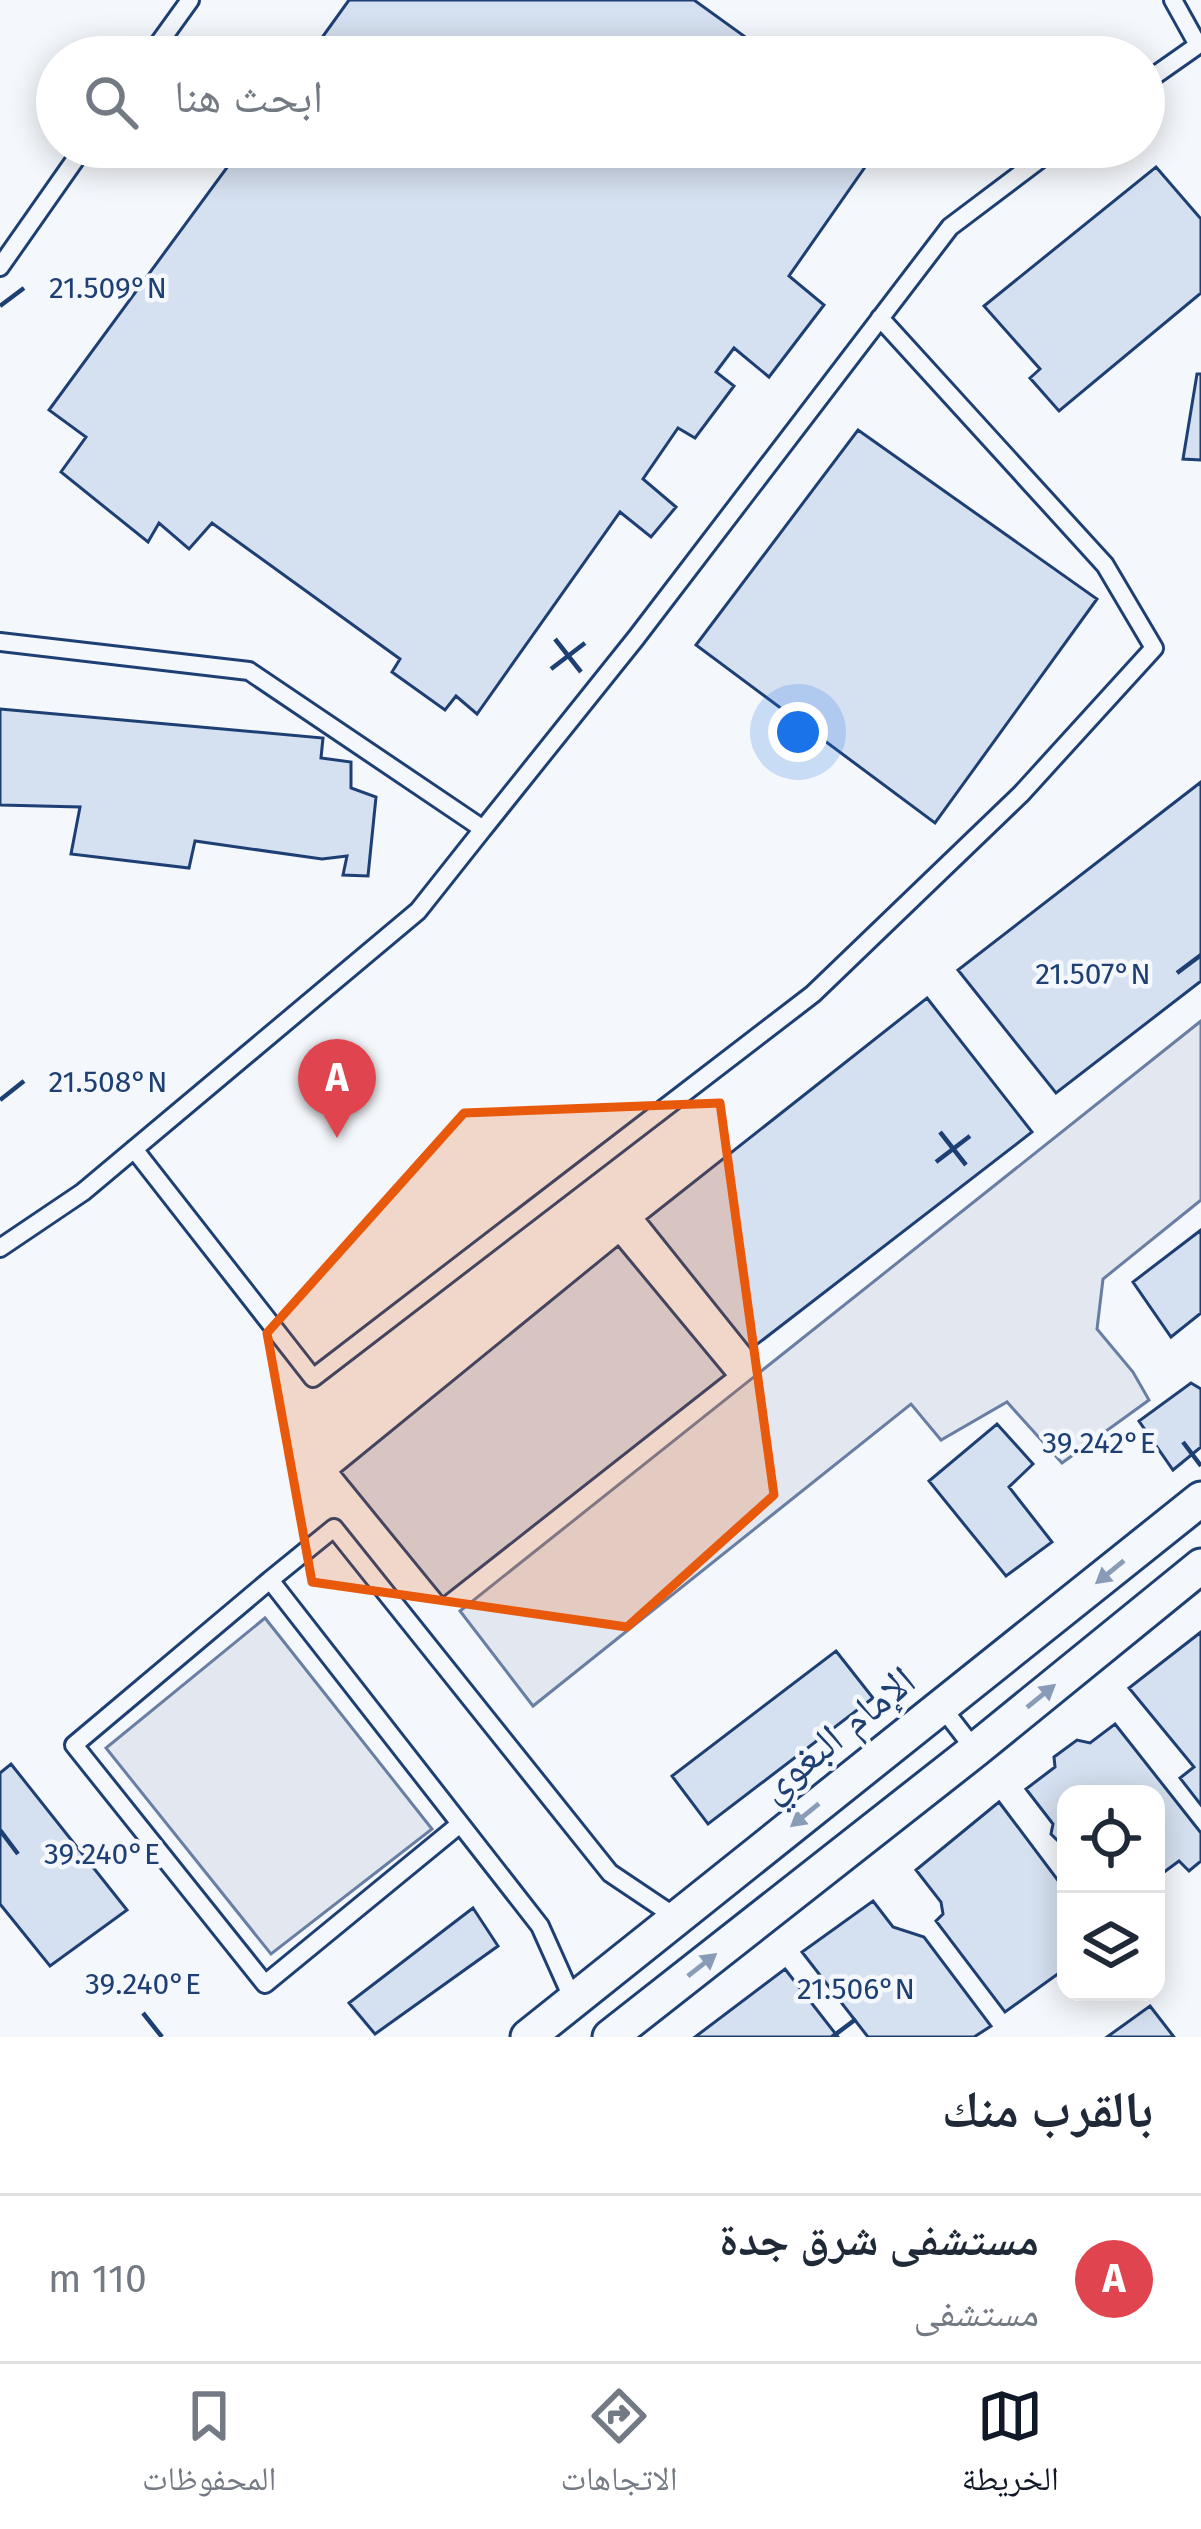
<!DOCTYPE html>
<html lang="ar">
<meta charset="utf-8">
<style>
body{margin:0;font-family:"Fira Sans","Noto Naskh Arabic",sans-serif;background:#f6f6f7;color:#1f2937;direction:rtl}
.controls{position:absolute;right:36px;bottom:36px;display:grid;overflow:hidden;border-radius:24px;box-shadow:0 6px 30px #0003}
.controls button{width:108px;height:108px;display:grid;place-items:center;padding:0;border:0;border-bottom:3px solid #e0e1e3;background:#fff;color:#1f2937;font:60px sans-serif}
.you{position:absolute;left:798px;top:732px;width:42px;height:42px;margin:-30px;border:9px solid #fff;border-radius:50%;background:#1a73e8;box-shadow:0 0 0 18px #1a73e833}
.badge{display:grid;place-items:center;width:78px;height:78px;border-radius:50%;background:#111827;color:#fff;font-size:39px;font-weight:700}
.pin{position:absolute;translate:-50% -99px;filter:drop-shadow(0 3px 6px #0008)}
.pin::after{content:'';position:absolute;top:63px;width:42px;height:36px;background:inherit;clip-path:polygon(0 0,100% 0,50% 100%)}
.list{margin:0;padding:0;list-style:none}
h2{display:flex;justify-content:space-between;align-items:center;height:156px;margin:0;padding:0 48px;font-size:51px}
h2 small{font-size:39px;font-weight:400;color:#747a83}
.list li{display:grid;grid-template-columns:78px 1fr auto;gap:36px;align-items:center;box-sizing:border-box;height:168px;padding:0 48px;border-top:3px solid #e0e1e3}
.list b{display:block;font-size:45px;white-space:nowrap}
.list p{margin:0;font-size:39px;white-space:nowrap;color:#747a83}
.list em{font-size:39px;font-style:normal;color:#747a83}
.icon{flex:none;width:66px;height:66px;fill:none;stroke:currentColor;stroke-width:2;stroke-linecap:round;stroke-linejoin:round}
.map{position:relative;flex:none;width:1201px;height:2037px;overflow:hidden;direction:ltr}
.search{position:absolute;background:#fff;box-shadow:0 6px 30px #0003;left:36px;right:36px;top:36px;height:132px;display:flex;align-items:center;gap:30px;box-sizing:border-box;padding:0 42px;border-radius:66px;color:#747a83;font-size:45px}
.sheet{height:324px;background:#fff}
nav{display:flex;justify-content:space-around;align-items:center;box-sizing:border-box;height:168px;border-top:3px solid #e0e1e3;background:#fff;font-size:33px;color:#747a83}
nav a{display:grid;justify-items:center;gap:6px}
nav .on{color:#111827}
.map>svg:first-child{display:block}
.parking{fill:#e3e8f0;stroke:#687fa3;stroke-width:3}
.building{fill:#d5e0f0;stroke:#1d3f73;stroke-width:3}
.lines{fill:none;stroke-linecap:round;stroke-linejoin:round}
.lane-casing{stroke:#1d3f73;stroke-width:22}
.street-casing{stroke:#1d3f73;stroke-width:39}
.lane{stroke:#f4f7fb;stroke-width:16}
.street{stroke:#f4f7fb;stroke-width:33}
.oneway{fill:#889bb7}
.marked{fill:#e8590c;fill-opacity:0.2;stroke:#e8590c;stroke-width:9;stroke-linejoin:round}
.ticks{fill:none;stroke:#1d3f73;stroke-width:4.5}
.labels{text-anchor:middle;stroke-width:9;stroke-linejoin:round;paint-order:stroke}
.street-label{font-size:42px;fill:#1d3f73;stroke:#f4f7fb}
.ticks-label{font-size:30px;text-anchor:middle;fill:#1d3f73;stroke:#f4f7fb;stroke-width:9;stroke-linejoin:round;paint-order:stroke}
</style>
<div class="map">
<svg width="1201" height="2037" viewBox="0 0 1201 2037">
<rect width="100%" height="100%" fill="#f4f7fb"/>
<!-- parking -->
<path class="parking" d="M 1201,1021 L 1201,1200 L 1103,1279 L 1097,1329 L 1133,1372 L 1149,1400 L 1062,1463 L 1007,1402 L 941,1440 L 911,1404 L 533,1706 L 460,1611 Z
M 265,1618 L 432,1829 L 271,1954 L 106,1748 Z"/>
<!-- building -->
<path class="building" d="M 349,0 L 694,0 L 773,57 L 308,57 Z
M 242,147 L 879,147 L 789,276 L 824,305 L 769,377 L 734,348 L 716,372 L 734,386 L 695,438 L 678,428 L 643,479 L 676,507 L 651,537 L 620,512 L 477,714 L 456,696 L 445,710 L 392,672 L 400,659 L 212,523 L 189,549 L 159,523 L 148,542 L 61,472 L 86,437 L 49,410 Z
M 1156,167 L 1201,219 L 1201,293 L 1059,411 L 1030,378 L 1040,369 L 984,306 Z
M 1197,374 L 1201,374 L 1201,460 L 1183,459 Z
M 858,430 L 1097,599 L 935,823 L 696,645 Z
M 0,709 L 323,738 L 321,758 L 351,762 L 351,788 L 376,797 L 368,876 L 343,875 L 347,856 L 322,859 L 195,841 L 189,868 L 71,854 L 80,807 L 0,805 Z
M 1201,782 L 1201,981 L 1056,1093 L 958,970 Z
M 927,998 L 1032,1132 L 751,1349 L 647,1219 Z
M 1201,1230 L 1201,1313 L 1171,1337 L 1133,1282 Z
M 618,1246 L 725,1375 L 443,1597 L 341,1472 Z
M 1191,1383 L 1201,1389 L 1201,1447 L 1173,1470 L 1139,1421 Z
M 997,1424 L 1033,1464 L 1009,1487 L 1052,1542 L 1006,1576 L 929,1481 Z
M 1201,1632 L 1201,1805 L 1180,1778 L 1194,1767 L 1129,1688 Z
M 836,1651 L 873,1698 L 708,1824 L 672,1776 Z
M 1115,1724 L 1201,1833 L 1201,1861 L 1189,1871 L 1179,1861 L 1156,1878 L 1156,1794 L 1066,1794 L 1066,1849 L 1051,1834 L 1053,1824 L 1026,1789 L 1055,1767 L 1054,1757 L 1077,1740 L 1090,1743 Z
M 11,1764 L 127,1910 L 50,1966 L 0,1904 L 0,1773 Z
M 999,1802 L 1066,1891 L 1066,1968 L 1005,2012 L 936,1921 L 943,1914 L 941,1902 L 916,1870 Z
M 873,1901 L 893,1927 L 924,1937 L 991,2026 L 974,2037 L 868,2037 L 802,1952 Z
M 473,1908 L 498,1946 L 375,2034 L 349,2003 Z
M 785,1969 L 838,2037 L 695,2037 Z
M 1150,2006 L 1174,2037 L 1107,2037 Z"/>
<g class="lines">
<!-- lane casing -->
<g class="lane-casing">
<path id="lane" d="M 1173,0 L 1198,45
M 149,57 L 190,0
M 1144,83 L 1201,43
M 0,267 L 84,147
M 0,642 L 249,671 L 483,829 L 418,911 L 83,1192 L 0,1248
M 483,829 L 636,638 L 950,227 L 1056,147
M 134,1149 L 313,1378 L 813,994 L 1021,794 L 1154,648 L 1105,565 L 880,318
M 270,1580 L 74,1745 L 265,1984 L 460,1824
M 941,1706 L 975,1750
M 574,2002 L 540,1926 L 270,1580 L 334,1528 L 610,1873 L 677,1918"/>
</g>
<!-- street casing -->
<g class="street-casing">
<path id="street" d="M 528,2037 L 1201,1499
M 610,2037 L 975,1750 L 1201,1566"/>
</g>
<!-- lane -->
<use href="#lane" class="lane"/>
<!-- street -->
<use href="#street" class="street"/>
</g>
<!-- one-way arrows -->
<defs><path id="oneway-solid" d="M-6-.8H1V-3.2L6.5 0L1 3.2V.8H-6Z" transform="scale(3)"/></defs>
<g class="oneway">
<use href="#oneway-solid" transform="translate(1110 1572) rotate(141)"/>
<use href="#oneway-solid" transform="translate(1041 1696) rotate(-39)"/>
<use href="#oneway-solid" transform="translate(805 1815) rotate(141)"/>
<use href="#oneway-solid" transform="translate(702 1965) rotate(-38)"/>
</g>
<!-- marked area -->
<path class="marked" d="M 720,1103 L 774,1495 L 627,1627 L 312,1582 L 267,1333 L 464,1113 Z"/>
<!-- ticks -->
<path class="ticks" d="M 0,306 L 24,288M 555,639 L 581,672M 551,669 L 585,643M 1177,973 L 1201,955M 0,1100 L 24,1081M 940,1132 L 966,1165M 936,1162 L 970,1136M 1183,1442 L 1201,1466M 0,1830 L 18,1854M 143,2013 L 162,2037M 832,2037 L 856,2019"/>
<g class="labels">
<!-- street labels -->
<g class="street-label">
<text transform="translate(836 1733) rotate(-39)" y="15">الإمام البغوي</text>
</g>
</g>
<g class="ticks-label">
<text x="108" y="298">21.509°N</text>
<text x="1093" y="984">21.507°N</text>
<text x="108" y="1092">21.508°N</text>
<text x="1099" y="1453">39.242°E</text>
<text x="102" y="1864">39.240°E</text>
<text x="143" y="1994">39.240°E</text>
<text x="856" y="1999">21.506°N</text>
</g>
</svg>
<div class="controls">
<button><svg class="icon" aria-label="locate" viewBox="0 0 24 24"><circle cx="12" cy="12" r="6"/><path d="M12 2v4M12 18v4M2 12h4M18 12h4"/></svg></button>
<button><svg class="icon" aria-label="layers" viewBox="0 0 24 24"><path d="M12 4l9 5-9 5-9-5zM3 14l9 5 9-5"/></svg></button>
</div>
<div class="you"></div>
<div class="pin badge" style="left:337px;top:1138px;background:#e0444e">A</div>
<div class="search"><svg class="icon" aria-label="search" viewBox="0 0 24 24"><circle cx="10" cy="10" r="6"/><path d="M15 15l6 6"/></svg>ابحث هنا</div>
</div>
<section class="sheet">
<h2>بالقرب منك<small></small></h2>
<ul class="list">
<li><span class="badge" style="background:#e0444e">A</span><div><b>مستشفى شرق جدة</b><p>مستشفى</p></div><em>110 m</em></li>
</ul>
</section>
<nav>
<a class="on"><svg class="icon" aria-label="map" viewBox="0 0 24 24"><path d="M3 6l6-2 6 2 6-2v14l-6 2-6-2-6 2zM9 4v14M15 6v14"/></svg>الخريطة</a>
<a><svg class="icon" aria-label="directions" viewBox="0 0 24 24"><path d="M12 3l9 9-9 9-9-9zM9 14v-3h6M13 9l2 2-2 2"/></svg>الاتجاهات</a>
<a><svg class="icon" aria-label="saved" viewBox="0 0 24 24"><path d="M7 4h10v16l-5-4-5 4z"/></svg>المحفوظات</a>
</nav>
